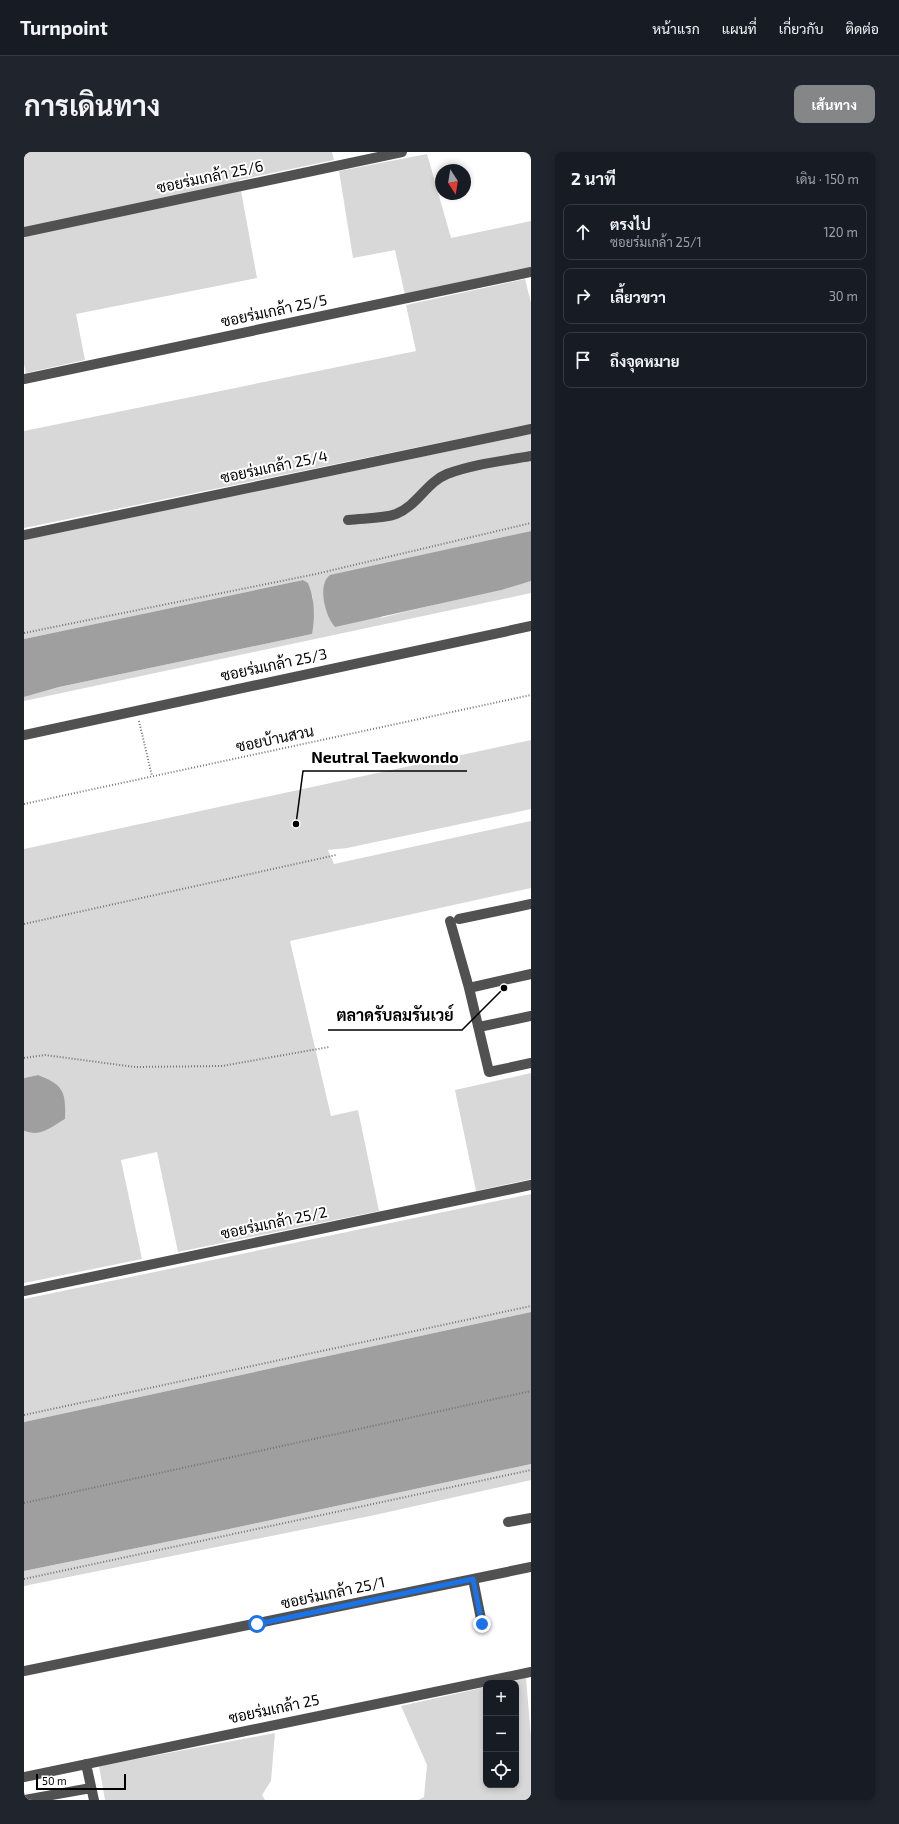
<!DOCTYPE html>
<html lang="th">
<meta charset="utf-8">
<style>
body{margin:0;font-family:"Exo 2",Sarabun,sans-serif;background:#20242c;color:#f1f3f6}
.controls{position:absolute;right:12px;bottom:12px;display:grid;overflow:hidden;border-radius:8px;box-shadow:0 2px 6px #0003}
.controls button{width:36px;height:36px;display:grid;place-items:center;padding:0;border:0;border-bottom:1px solid #363941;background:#171b24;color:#f1f3f6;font:20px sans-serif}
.compass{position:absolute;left:411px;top:12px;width:36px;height:36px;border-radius:50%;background:#171b24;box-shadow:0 2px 6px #0003;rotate:168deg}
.scale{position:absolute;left:12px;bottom:10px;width:90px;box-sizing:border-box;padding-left:4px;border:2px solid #000;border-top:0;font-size:11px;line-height:14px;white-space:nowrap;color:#000;-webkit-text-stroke:3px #fff;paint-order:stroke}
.stop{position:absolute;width:12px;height:12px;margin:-9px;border:3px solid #1a73e8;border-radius:50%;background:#fff}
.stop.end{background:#1a73e8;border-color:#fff;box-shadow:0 1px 4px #0008}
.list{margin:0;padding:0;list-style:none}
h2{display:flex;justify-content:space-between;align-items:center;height:52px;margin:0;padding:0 16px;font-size:17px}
h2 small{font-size:13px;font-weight:400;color:#9ea1a6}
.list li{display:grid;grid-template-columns:26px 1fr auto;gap:12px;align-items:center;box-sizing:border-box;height:56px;margin:0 8px 8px;padding:0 8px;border:1px solid #363941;border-radius:8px}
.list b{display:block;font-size:15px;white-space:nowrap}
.list p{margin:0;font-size:13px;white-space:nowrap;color:#9ea1a6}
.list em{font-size:13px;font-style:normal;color:#9ea1a6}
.icon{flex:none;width:22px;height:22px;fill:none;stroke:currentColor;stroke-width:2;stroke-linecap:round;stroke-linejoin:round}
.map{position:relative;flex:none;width:507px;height:1648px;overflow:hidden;border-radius:8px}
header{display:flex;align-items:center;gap:24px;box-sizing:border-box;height:56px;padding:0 20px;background:#171b24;border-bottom:1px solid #363941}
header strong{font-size:19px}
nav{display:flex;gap:22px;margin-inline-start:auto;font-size:14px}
.intro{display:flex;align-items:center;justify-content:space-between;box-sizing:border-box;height:96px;padding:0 24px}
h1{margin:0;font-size:28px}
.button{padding:10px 18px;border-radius:8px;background:#858687;color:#fff;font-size:14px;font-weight:700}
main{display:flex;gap:24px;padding:0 24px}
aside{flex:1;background:#171b24;border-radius:8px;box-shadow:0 2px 6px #0003}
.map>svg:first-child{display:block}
.green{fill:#d8d8d8}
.water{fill:#9f9f9f}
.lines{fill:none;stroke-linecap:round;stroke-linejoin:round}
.path{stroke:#737373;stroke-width:2;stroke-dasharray:1 2;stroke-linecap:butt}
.minor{stroke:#515151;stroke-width:10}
.route{stroke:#1a73e8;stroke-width:5}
.labels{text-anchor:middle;stroke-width:4;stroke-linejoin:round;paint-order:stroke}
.street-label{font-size:15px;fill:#000;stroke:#fff}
.leader{fill:none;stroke:#000;stroke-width:1.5}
.callout-dot{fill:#000;stroke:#fff;stroke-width:1.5}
.callout-label{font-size:16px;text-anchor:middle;font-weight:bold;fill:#000;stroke:#fff;stroke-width:4;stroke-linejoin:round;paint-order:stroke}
</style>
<header>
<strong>Turnpoint</strong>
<nav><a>หน้าแรก</a><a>แผนที่</a><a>เกี่ยวกับ</a><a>ติดต่อ</a></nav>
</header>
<div class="intro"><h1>การเดินทาง</h1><a class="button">เส้นทาง</a></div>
<main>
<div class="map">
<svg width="507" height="1648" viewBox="0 0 507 1648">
<rect width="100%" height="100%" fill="#fff"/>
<!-- green -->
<path class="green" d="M 0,0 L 308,0 L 310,8 L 215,28 L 233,126 L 52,162 L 61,208 L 2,221 L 0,212 Z
M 403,2 L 427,86 L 507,69 L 507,116 L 381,143 L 371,98 L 329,106 L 315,19 Z
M 501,127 L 507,151 L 507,272 L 0,376 L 0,279 L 392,199 L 382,153 Z
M 507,282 L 507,379 L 438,394 L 356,466 L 507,429 L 507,441 L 0,549 L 0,545 L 35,535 L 288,482 L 289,446 L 284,431 L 279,428 L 0,487 L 0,388 Z
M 507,588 L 507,657 L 323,696 L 304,698 L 310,712 L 507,669 L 507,736 L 266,789 L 307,964 L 334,958 L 355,1059 L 154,1100 L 133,1000 L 97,1008 L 118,1107 L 0,1131 L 0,979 C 17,985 26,976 41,967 L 14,923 L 0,926 L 0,697 Z
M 507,921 L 507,1027 L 452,1039 L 431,938 Z
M 507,1042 L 507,1160 L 0,1270 L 0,1147 Z
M 507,1312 L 507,1328 L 351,1363 L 0,1434 L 0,1419 L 196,1379 Z
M 502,1526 L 507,1585 L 507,1648 L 394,1648 L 400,1645 L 403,1613 L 377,1554 L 462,1535 L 462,1633 L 492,1633 L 492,1531 L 481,1531 Z
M 251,1581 L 247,1629 L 238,1643 L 241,1648 L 81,1648 L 75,1614 Z"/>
<!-- water -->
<path class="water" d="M 507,379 L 507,429 L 477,438 L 311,475 C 301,464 293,433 306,423 Z
M 279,428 L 284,431 C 291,447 291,466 288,482 L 35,535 L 0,545 L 0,487 Z
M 14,923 C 40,933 42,940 41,967 C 26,976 17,985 0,979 L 0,926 Z
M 507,1160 L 507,1312 L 196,1379 L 0,1419 L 0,1270 Z"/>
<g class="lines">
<!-- path -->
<path class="path" d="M 0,481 L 292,422 L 507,371
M 115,569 L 128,624
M 0,652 L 507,543
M 0,772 L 312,703
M 0,906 L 21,903 L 111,915 L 198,914 L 305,895
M 0,1263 L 507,1154
M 0,1351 L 507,1239
M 0,1427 L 507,1318"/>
<!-- minor -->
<path class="minor" d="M 0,80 L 378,0
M 0,227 L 507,120
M 324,368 C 339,366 358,367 372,362 C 393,354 403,330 423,322 C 449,312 479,309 507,304
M 0,383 L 507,277
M 0,583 L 507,474
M 435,767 L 507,752
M 426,769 L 445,836 L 507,822
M 445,836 L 465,920 L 507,911
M 455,875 L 507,864
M 0,1139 L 507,1033
M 484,1370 L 507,1366
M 449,1427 L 458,1472
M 0,1519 L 507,1415
M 62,1612 L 70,1648
M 0,1625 L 507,1520
M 0,1648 L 67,1636"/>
</g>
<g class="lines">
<!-- route -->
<path class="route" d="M 233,1472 L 449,1427 L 458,1472"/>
</g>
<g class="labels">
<!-- street labels -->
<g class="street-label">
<text transform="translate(186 25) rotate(-12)" y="5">ซอยร่มเกล้า 25/6</text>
<text transform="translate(250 159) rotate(-12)" y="5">ซอยร่มเกล้า 25/5</text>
<text transform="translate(250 315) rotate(-12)" y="5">ซอยร่มเกล้า 25/4</text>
<text transform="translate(250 513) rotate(-12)" y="5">ซอยร่มเกล้า 25/3</text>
<text transform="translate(251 587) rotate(-12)" y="5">ซอยบ้านสวน</text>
<text transform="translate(250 1071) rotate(-12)" y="5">ซอยร่มเกล้า 25/2</text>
<text transform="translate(309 1441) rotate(-12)" y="5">ซอยร่มเกล้า 25/1</text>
<text transform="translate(250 1557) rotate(-12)" y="5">ซอยร่มเกล้า 25</text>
</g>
</g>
<!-- callouts -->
<path class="leader" d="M272 672L279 619H443M480 836L438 878H304"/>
<g class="callout-dot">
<circle cx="272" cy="672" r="4"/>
<circle cx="480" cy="836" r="4"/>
</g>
<g class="callout-label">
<text x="361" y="611">Neutral Taekwondo</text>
<text x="371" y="869">ตลาดรับลมรันเวย์</text>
</g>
</svg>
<div class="controls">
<button>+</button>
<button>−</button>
<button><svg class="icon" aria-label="locate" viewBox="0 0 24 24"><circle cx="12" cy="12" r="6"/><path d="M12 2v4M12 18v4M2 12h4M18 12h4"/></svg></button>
</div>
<svg class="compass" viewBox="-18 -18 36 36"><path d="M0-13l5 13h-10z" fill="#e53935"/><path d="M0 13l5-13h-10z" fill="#9ea1a6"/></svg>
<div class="scale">50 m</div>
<div class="stop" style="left:233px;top:1472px"></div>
<div class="stop end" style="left:458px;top:1472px"></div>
</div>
<aside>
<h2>2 นาที<small>เดิน · 150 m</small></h2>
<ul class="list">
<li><svg class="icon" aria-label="ahead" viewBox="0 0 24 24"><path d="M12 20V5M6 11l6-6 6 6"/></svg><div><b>ตรงไป</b><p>ซอยร่มเกล้า 25/1</p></div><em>120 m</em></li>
<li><svg class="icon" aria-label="right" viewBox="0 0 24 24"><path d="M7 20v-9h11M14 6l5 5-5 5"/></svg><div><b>เลี้ยวขวา</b></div><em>30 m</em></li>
<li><svg class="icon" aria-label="arrive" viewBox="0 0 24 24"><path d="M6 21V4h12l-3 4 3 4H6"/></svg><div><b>ถึงจุดหมาย</b></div></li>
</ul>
</aside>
</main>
